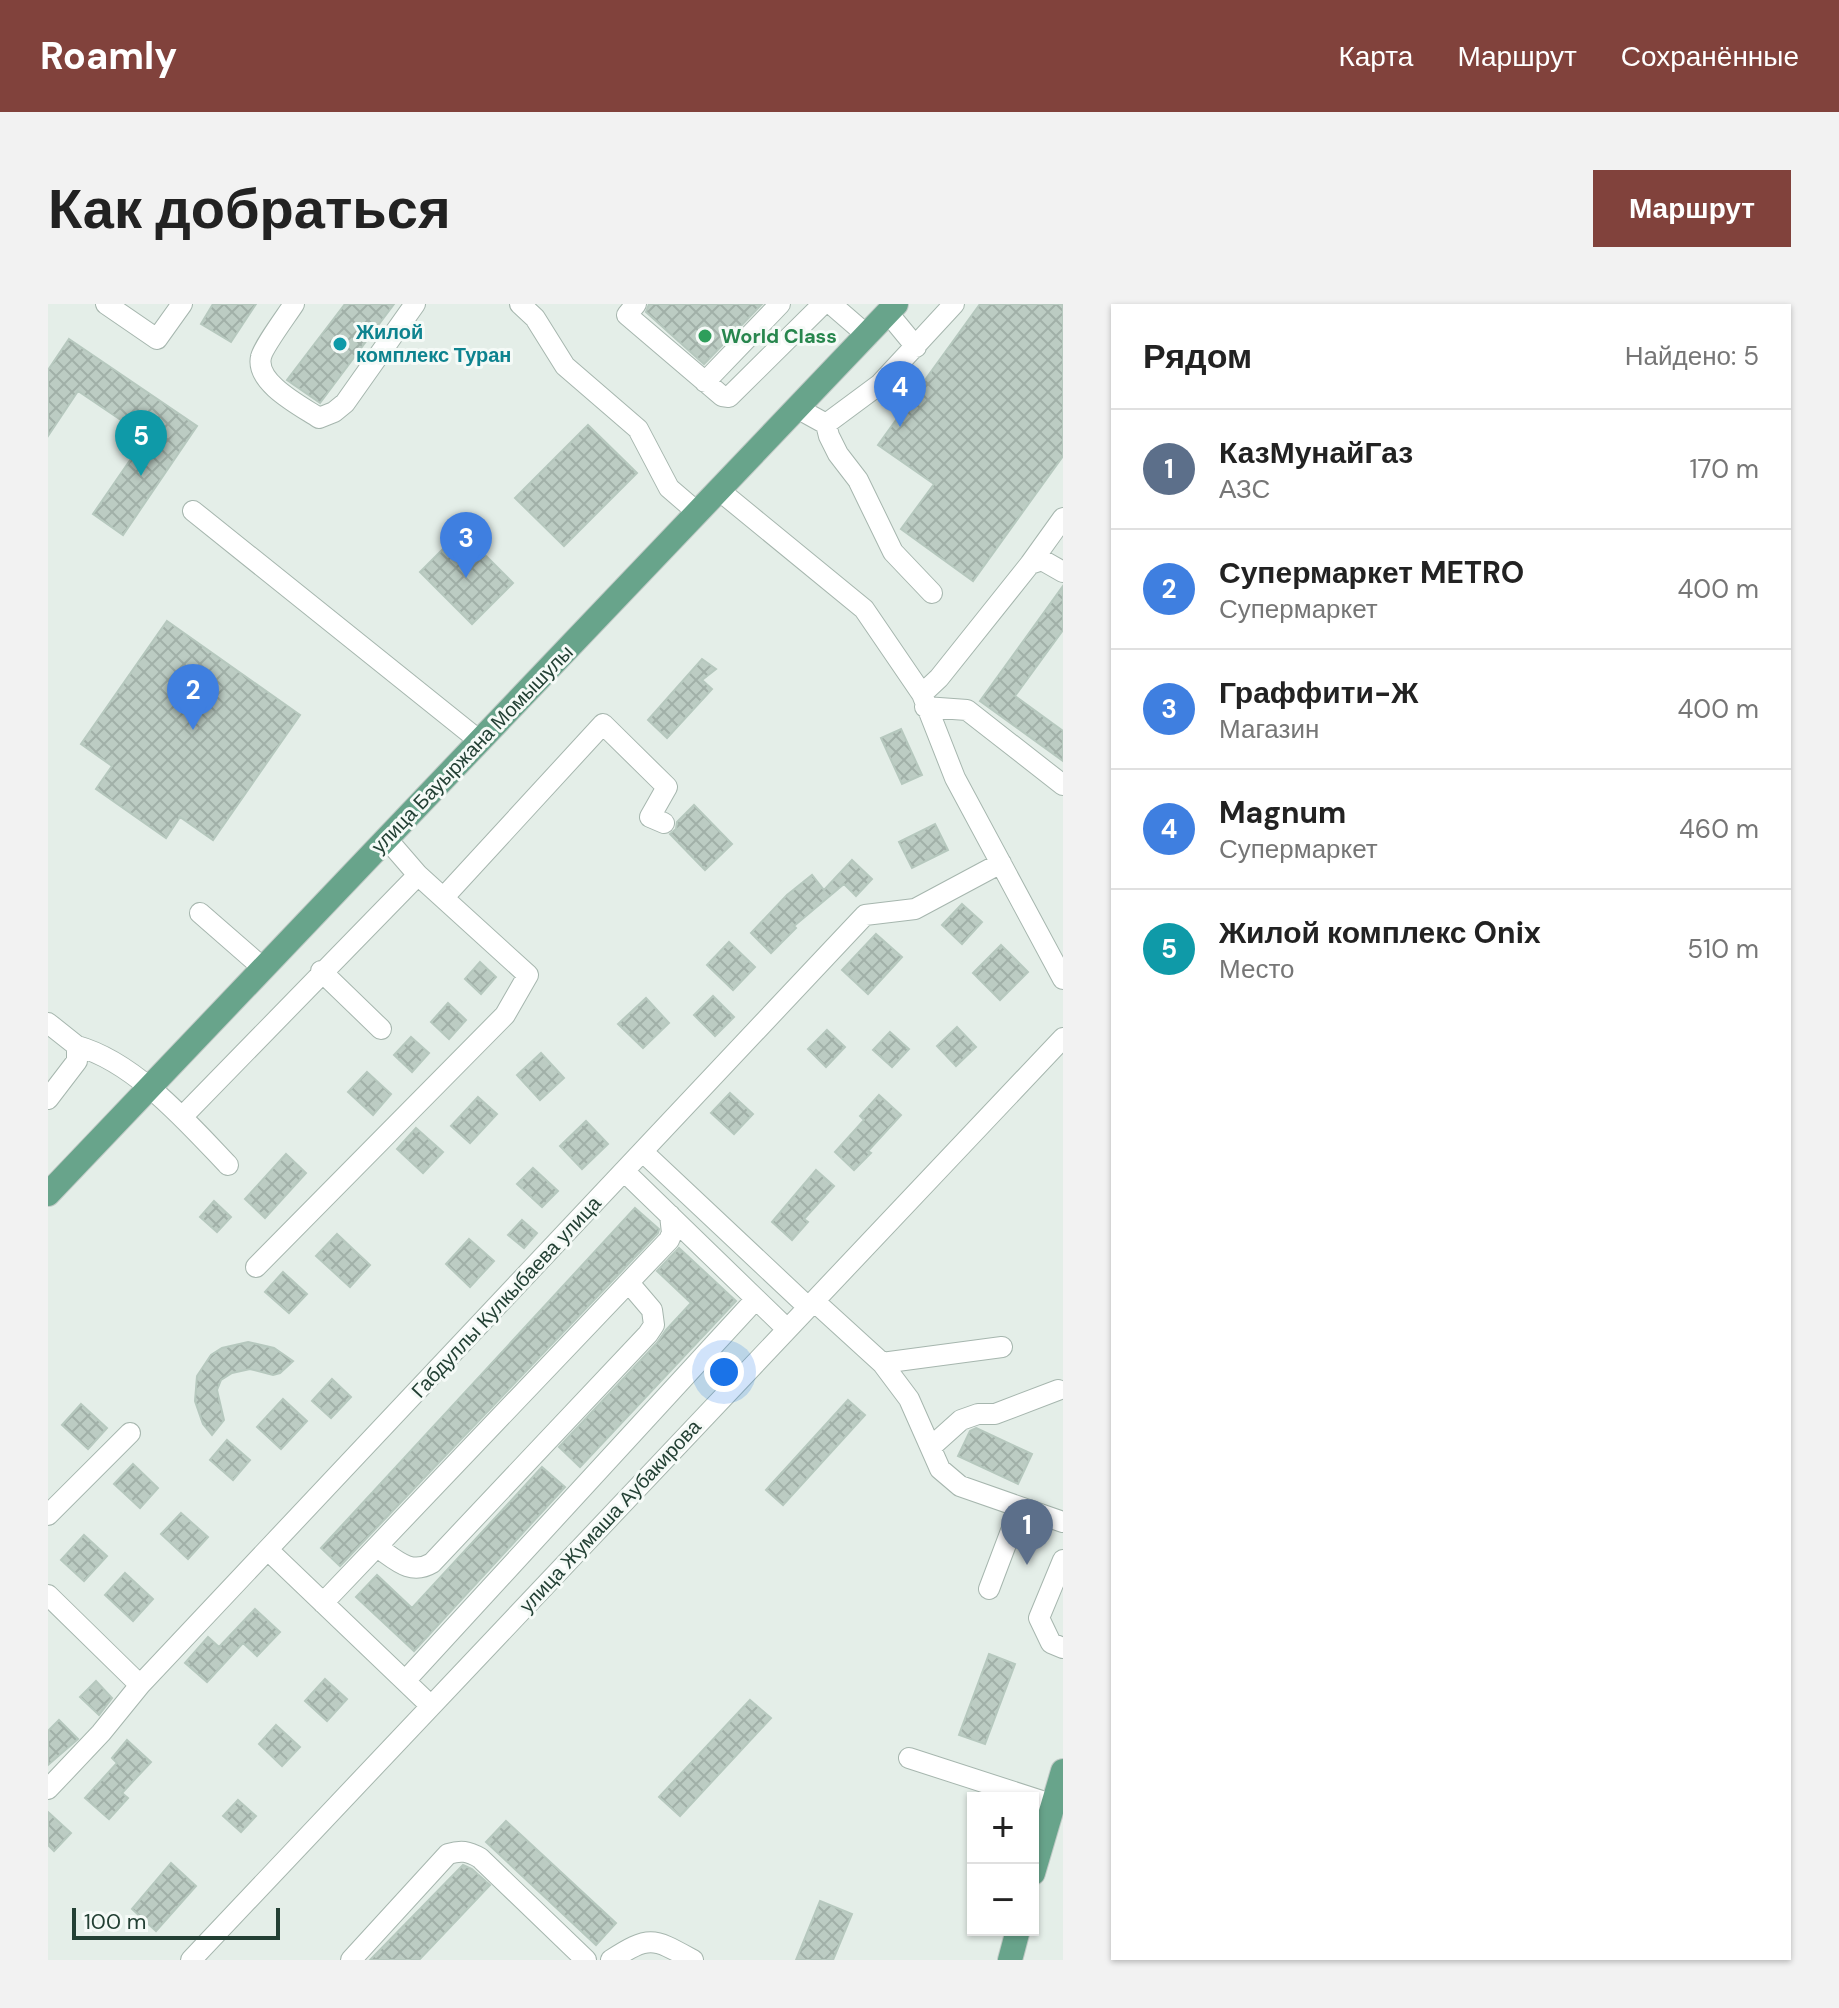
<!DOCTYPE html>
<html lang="ru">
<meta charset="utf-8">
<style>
body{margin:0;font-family:"DM Sans",sans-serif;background:#f2f2f2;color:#222}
.controls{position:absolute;right:24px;bottom:24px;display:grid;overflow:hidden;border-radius:0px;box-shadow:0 2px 6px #0004}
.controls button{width:72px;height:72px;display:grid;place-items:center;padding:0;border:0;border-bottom:2px solid #e0e0e0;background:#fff;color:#222;font:40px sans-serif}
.scale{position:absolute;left:24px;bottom:20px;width:208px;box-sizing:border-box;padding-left:8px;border:4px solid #234034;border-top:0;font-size:22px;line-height:28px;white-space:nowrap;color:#234034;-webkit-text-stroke:6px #f5faf7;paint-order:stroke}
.you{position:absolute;left:676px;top:1068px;width:28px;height:28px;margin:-20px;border:6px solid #fff;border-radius:50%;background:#1a73e8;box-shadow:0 0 0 12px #1a73e833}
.badge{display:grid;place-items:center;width:52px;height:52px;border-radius:50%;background:#81423c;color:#fff;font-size:26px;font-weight:700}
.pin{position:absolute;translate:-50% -66px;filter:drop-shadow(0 2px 4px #0008)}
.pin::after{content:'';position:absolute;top:42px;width:28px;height:24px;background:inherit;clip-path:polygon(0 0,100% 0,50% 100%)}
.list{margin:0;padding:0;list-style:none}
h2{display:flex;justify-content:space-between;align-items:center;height:104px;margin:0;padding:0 32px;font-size:34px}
h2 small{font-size:26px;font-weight:400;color:#767676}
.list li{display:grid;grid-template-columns:52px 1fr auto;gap:24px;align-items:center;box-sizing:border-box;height:120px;padding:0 32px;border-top:2px solid #e0e0e0}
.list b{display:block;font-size:30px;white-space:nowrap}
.list p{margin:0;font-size:26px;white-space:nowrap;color:#767676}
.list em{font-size:26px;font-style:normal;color:#767676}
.map{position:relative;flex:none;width:1015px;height:1656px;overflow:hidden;border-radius:0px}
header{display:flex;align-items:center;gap:48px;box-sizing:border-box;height:112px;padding:0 40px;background:#81423c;color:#fff}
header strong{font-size:38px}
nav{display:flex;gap:44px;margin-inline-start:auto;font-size:28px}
.intro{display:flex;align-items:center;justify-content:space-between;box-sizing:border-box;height:192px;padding:0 48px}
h1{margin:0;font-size:56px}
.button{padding:20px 36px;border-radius:0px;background:#81423c;color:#fff;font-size:28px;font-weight:700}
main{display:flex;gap:48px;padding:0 48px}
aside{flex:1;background:#fff;border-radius:0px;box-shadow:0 2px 6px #0004}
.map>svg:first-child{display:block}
.building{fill:url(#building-cross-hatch);stroke:#b6c8be;stroke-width:2}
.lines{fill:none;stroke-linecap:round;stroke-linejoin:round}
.minor-casing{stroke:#a6b6ae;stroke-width:22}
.major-casing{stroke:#c1cac6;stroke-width:26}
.minor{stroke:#fff;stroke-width:20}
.major{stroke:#68a48b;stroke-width:24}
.leisure-dot{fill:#2e9e5b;stroke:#f5faf7;stroke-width:3}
.culture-dot{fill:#0f9aa8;stroke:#f5faf7;stroke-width:3}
.labels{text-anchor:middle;stroke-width:6;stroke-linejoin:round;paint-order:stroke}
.culture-label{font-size:20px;font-weight:bold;fill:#0d838f;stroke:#f5faf7;text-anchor:start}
.leisure-label{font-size:20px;font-weight:bold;fill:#27864d;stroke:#f5faf7;text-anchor:start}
.street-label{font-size:20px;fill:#234034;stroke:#f5faf7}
</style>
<header>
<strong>Roamly</strong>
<nav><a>Карта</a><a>Маршрут</a><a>Сохранённые</a></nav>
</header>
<div class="intro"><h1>Как добраться</h1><a class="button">Маршрут</a></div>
<main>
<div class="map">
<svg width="1015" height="1656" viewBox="0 0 1015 1656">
<defs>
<pattern id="building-cross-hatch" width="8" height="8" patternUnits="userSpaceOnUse" patternTransform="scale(2)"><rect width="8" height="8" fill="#bcccc3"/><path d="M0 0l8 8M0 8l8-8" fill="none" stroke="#a1b0a8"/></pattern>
</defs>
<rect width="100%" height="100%" fill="#e4eee8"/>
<!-- building -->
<path class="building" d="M 165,0 L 208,0 L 183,38 L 153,20 Z
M 297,0 L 346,0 L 272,99 L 239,76 Z
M 601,0 L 714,0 L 656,60 L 598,8 Z
M 932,0 L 1015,0 L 1015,152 L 925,277 L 853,225 L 886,180 L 830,141 Z
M 21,35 L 149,122 L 75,231 L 45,210 L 98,133 L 30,87 L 0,132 L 0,66 Z
M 540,121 L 589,169 L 516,242 L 467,194 Z
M 413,227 L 465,279 L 424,320 L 372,268 Z
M 1015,282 L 1015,326 L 967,392 L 1015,427 L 1015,457 L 932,397 Z
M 119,317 L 252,411 L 165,536 L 132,513 L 118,534 L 48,485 L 64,462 L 33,440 Z
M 654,355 L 668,365 L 654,376 L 664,385 L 619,434 L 600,416 Z
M 853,425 L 874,471 L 854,480 L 833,434 Z
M 646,501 L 684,540 L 657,566 L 622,530 L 628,525 L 629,518 Z
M 887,520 L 900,546 L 864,564 L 851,538 Z
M 804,556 L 824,575 L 808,592 L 796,580 L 746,622 L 748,624 L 723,649 L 703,629 L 739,591 L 764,571 L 776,586 Z
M 914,600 L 934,618 L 914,640 L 894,621 Z
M 828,630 L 854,653 L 820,690 L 794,666 Z
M 681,638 L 707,663 L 685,686 L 659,661 Z
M 953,641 L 980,668 L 952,696 L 925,669 Z
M 432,658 L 448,673 L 433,690 L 417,675 Z
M 665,692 L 686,713 L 667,732 L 646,711 Z
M 598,694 L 621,719 L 595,744 L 570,720 Z
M 400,699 L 418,716 L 401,735 L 383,718 Z
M 909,723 L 928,743 L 908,762 L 889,742 Z
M 779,726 L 797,743 L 778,763 L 760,745 Z
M 842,728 L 861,745 L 844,763 L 825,746 Z
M 363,733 L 381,749 L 364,768 L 346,751 Z
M 493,749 L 516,774 L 492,796 L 469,771 Z
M 319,768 L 343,790 L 325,811 L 300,788 Z
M 682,789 L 705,810 L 686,830 L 663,809 Z
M 831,791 L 853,811 L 820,847 L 823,849 L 806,866 L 787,848 L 816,816 L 812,812 Z
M 430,793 L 449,810 L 422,839 L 403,822 Z
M 538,817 L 560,840 L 534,865 L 512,842 Z
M 368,824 L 395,848 L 375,869 L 349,845 Z
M 238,850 L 258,869 L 217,914 L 197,895 Z
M 485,864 L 510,887 L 494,903 L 469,880 Z
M 768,866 L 786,882 L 756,915 L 760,918 L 744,936 L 724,918 Z
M 166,897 L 183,913 L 169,928 L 152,913 Z
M 587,904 L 611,925 L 610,929 L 292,1262 L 273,1244 Z
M 474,916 L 489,929 L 476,944 L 460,931 Z
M 289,930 L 322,961 L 302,983 L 268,952 Z
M 421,935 L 446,957 L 422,983 L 398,960 Z
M 631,944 L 688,997 L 532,1163 L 511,1143 L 609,1039 L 618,1026 L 643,999 L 609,967 Z
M 235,968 L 259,990 L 241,1009 L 217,988 Z
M 200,1038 L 226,1044 L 245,1057 L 232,1069 L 225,1071 L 202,1065 L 184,1069 L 173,1076 L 169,1086 L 176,1116 L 164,1131 L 155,1120 L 147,1097 L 149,1072 L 163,1051 L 174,1044 Z
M 284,1075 L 303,1093 L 283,1114 L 264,1097 Z
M 235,1095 L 259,1117 L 233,1145 L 209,1123 Z
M 800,1096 L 817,1111 L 735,1201 L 718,1186 Z
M 33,1100 L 59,1124 L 40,1145 L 14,1121 Z
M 928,1124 L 984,1150 L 970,1180 L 910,1152 L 922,1127 Z
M 179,1136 L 202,1156 L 185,1176 L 162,1156 Z
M 85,1160 L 110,1184 L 92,1204 L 66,1180 Z
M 494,1163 L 517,1183 L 366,1347 L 308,1293 L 329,1271 L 364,1304 Z
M 133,1209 L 160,1233 L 140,1255 L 113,1230 Z
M 36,1231 L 59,1252 L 36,1277 L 13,1256 Z
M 77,1269 L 105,1295 L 85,1317 L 57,1291 Z
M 207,1305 L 232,1328 L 209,1352 L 195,1339 L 159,1378 L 137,1359 L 160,1333 L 171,1343 Z
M 941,1350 L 967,1360 L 937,1440 L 911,1431 Z
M 277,1375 L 299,1395 L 279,1417 L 257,1397 Z
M 48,1377 L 64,1394 L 51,1411 L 32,1393 Z
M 702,1396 L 723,1414 L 632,1512 L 611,1493 Z
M 11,1416 L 30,1435 L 0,1461 L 0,1427 Z
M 228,1421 L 252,1443 L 234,1462 L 211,1440 Z
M 79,1436 L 103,1458 L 74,1489 L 80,1494 L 61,1515 L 37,1494 L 69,1459 L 64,1454 Z
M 190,1496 L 208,1512 L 193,1528 L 175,1512 Z
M 0,1508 L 23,1529 L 6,1547 L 0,1541 Z
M 458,1517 L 568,1619 L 548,1641 L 438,1538 Z
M 123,1559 L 148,1582 L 108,1627 L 84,1605 Z
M 415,1561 L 424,1565 L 442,1581 L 371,1656 L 322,1656 Z
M 772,1597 L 804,1610 L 785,1656 L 748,1656 Z"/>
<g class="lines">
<!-- minor casing -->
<g class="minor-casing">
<path id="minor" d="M 58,0 L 109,35 L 134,0
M 246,0 C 239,11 215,43 213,53 C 207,79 253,102 271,114 L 286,108 L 297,99 L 367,0
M 472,0 L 487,14 L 517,62 L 590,125 L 621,184 L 649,208
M 588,0 L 579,11 L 674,92 L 681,93 L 775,0
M 783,0 L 820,32
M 840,9 L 868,43
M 657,78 L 732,0
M 749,104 L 778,120 L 832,80 L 906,0
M 778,120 L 781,132 L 790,150 L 810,176 L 845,248 L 884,289
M 672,187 L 816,305 L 874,390 L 907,474 L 1015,675
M 145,207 L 433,438
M 982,260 L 994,256 L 1015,268
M 874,390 L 891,374 L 982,260 L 1015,214
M 877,403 L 919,406 L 1015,481
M 396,593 L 555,420 L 619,483 L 602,513 L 616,519
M 152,609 L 215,664
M 273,667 L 333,725
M 0,719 L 29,742 L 29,757 L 0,795
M 29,742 C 87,758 140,819 180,861
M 134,813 L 370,571
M 595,848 L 760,1003
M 576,867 L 739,1025
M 208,963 L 457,711 L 480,671 L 370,571 L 338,534
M 766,997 L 834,1059 L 861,1095 L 892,1165 L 912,1182 L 1015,1218
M 834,1059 L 954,1043
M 884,1142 L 913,1116 L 930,1110 L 947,1110 L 1010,1086
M 0,1211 L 82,1129
M 329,1243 C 347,1255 362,1272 384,1259 L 600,1030 L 606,1021 L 604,1006 L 581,979
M 220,1246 L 383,1402
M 1015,1256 L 991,1314 L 1003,1339 L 1015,1344
M 941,1285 L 972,1203
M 0,1291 L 92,1381
M 275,1299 L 621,936 L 624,929 L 622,911
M 357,1377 L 708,995
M 861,1454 L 1003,1500
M 0,1485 L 53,1429 L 92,1381 L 817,611 L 867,605 L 953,559
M 143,1656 L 1015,734
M 303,1656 L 400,1550 C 413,1546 420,1547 432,1554 L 538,1656
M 563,1656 C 602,1631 605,1634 645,1656"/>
</g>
<!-- major casing -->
<g class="major-casing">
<path id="major" d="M 0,890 L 848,0
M 985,1569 L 1015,1467
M 962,1656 L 970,1626"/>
</g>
<!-- minor -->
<use href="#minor" class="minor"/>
<!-- major -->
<use href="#major" class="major"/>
</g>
<!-- markers -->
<circle class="leisure-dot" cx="657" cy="32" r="8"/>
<circle class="culture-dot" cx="292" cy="40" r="8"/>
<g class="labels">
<!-- culture labels -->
<g class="culture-label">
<text x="308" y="35">Жилой<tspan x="308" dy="23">комплекс Туран</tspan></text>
</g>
<!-- leisure labels -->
<g class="leisure-label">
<text x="673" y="39">World Class</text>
</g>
<!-- street labels -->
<g class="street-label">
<text transform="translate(424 445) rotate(-46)" y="7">улица Бауыржана Момышулы</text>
<text transform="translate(458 993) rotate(-47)" y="7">Габдуллы Кулкыбаева улица</text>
<text transform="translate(562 1212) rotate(-47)" y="7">улица Жумаша Аубакирова</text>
</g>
</g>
</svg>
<div class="controls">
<button>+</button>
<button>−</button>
</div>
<div class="scale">100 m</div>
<div class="you"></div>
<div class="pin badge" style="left:979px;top:1261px;background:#5c6f8a">1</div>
<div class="pin badge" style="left:145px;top:426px;background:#3f7fe0">2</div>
<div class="pin badge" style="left:418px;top:274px;background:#3f7fe0">3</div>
<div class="pin badge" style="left:852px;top:123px;background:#3f7fe0">4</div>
<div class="pin badge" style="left:93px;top:172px;background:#0f9aa8">5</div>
</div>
<aside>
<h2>Рядом<small>Найдено: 5</small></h2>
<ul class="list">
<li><span class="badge" style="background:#5c6f8a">1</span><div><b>КазМунайГаз</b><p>АЗС</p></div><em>170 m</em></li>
<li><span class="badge" style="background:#3f7fe0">2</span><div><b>Супермаркет METRO</b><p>Супермаркет</p></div><em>400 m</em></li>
<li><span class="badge" style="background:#3f7fe0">3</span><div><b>Граффити-Ж</b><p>Магазин</p></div><em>400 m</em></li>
<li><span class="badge" style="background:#3f7fe0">4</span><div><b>Magnum</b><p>Супермаркет</p></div><em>460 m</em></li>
<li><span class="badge" style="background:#0f9aa8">5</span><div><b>Жилой комплекс Onix</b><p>Место</p></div><em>510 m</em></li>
</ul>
</aside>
</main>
